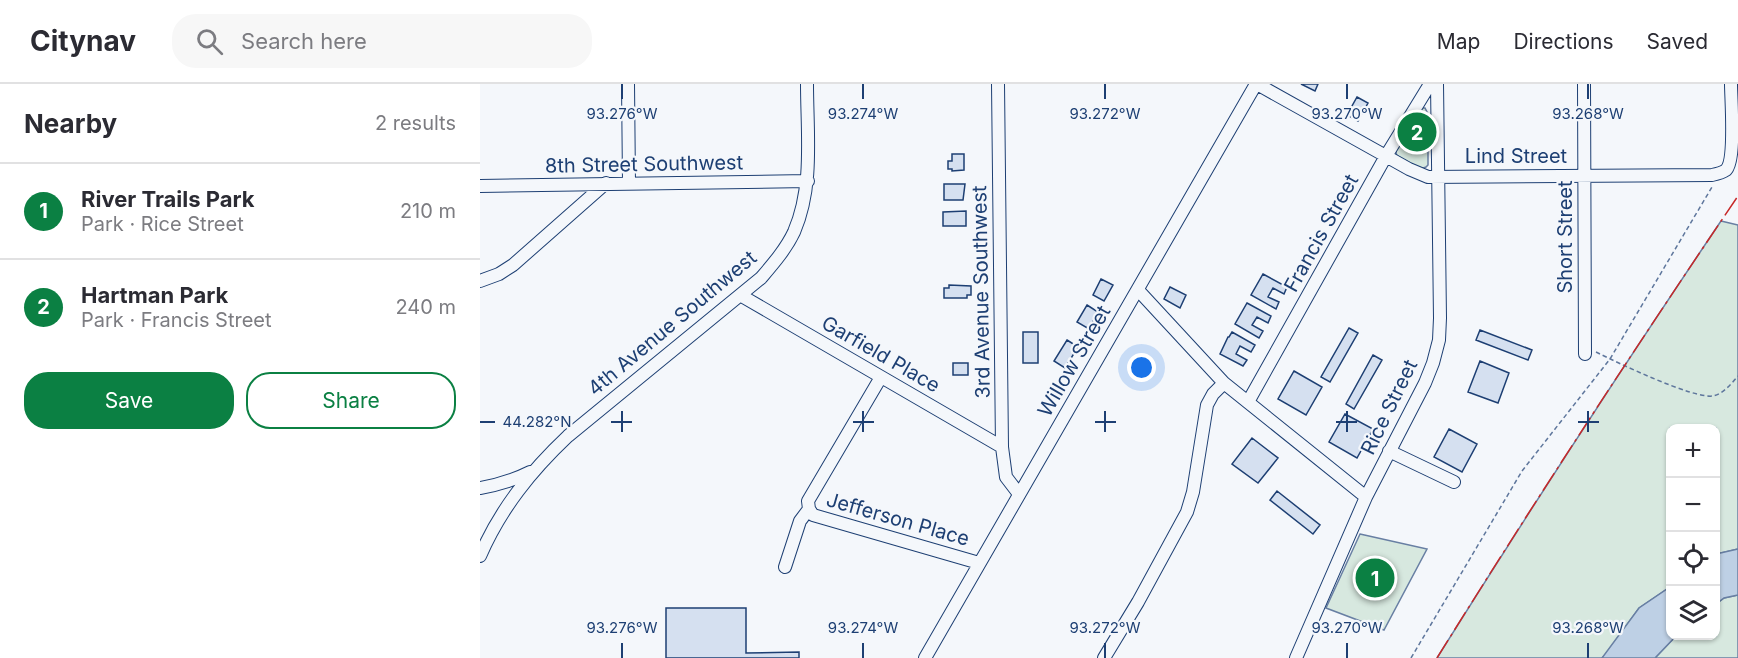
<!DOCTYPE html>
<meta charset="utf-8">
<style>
body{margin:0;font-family:Inter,sans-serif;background:#f7f7f7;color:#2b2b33}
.controls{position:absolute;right:18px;bottom:18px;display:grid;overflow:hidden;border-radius:12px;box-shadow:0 2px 4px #0004}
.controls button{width:54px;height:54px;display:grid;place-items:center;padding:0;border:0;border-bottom:2px solid #e1e1e2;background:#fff;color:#2b2b33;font:30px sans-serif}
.you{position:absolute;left:662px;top:284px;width:21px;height:21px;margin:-15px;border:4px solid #fff;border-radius:50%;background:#1a73e8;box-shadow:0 0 0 9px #1a73e833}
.badge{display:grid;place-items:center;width:39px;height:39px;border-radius:50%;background:#0b8043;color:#fff;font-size:20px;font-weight:700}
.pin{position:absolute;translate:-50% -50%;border:3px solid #fff;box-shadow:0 2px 6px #0006}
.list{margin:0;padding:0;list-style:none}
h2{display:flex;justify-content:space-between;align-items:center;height:78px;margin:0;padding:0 24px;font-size:26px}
h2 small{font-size:20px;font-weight:400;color:#7c7c81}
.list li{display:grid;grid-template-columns:39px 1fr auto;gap:18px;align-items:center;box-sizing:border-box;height:96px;padding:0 24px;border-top:2px solid #e1e1e2}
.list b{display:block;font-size:22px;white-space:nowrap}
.list p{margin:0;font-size:20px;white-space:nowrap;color:#7c7c81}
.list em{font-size:20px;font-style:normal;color:#7c7c81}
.actions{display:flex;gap:12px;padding:18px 24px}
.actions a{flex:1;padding:14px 0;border:2px solid #0b8043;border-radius:24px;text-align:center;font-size:21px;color:#0b8043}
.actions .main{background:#0b8043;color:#fff}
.icon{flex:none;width:33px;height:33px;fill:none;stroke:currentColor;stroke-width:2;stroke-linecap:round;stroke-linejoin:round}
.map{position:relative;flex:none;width:1258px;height:574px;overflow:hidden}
header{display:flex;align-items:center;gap:36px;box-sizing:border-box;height:84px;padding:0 30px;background:#fff;border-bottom:2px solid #e1e1e2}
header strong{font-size:28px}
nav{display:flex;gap:33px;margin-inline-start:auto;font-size:21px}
.search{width:420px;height:54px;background:#f7f7f7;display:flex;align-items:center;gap:15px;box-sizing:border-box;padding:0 21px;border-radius:24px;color:#7c7c81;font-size:22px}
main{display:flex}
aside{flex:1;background:#fff}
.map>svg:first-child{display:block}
.green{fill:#d7e8df;stroke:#687fa3;stroke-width:1.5}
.water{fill:#bed0e5;stroke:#687fa3;stroke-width:1.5}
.building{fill:#d5e0f0;stroke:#1d3f73;stroke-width:1.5}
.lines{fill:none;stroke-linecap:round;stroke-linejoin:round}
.minor-casing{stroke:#1d3f73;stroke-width:14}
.path{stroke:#5e769c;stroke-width:1.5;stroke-dasharray:4.5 3;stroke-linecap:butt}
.minor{stroke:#f4f7fb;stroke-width:12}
.power{stroke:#c62828;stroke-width:1.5;stroke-dasharray:21 4.5 3 4.5;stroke-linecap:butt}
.ticks{fill:none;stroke:#1d3f73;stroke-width:2}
.labels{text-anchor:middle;stroke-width:4.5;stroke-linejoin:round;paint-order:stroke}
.street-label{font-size:20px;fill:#1d3f73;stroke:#f4f7fb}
.ticks-label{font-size:15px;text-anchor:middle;fill:#1d3f73;stroke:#f4f7fb;stroke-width:4.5;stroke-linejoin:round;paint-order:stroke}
</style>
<header>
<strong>Citynav</strong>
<div class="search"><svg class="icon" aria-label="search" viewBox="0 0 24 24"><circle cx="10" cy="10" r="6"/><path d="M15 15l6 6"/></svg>Search here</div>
<nav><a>Map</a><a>Directions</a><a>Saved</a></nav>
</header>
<main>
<aside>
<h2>Nearby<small>2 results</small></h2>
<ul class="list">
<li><span class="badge">1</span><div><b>River Trails Park</b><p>Park · Rice Street</p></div><em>210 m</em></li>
<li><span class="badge">2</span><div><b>Hartman Park</b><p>Park · Francis Street</p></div><em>240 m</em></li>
</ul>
<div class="actions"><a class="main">Save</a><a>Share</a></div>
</aside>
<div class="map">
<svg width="1258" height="574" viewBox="0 0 1258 574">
<rect width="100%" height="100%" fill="#f4f7fb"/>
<!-- green -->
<path class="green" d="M 942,24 L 945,24 L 948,30 L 948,81 L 946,83 L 941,85 L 917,72 L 915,65 Z
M 1241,137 L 1258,141 L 1258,465 L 1236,470 L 1236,344 L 1190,344 L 1190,503 L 1159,524 L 1126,570 L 1122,574 L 957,574 C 1049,427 1144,281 1241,137 Z
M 880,450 L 947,465 L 904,546 L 846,524 Z
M 1258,511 L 1258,574 L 1175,574 L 1196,552 L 1236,552 L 1236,520 L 1244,514 Z"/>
<!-- water -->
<path class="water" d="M 1258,465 L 1258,511 L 1244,514 L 1236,520 L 1236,470 Z
M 1190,503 L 1190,552 L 1196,552 L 1175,574 L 1122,574 L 1159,524 Z"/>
<!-- building -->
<path class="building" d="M 821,0 L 838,0 L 835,7 Z
M 877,13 L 888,19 L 878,37 L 867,31 Z
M 472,70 L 484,70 L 484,86 L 472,87 L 472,85 L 468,85 L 468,77 L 472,77 Z
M 464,100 L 485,100 L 483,116 L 464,116 Z
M 486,127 L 486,142 L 463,142 L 463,128 Z
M 783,190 L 807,203 L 804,210 L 793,204 L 788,213 L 799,218 L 796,225 L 771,211 Z
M 621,195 L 633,201 L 624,217 L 613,211 Z
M 469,201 L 491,202 L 491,211 L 487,211 L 487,214 L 464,214 L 464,204 L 469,204 Z
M 690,203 L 706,211 L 700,224 L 684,215 Z
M 767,219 L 791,232 L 788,239 L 777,233 L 772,241 L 783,247 L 779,254 L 755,240 Z
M 607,221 L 618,228 L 609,245 L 597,238 Z
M 869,244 L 878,249 L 850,298 L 841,293 Z
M 1000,246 L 1052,266 L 1048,276 L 996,256 Z
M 543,248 L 558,248 L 558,279 L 543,279 Z
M 752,248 L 775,261 L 771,268 L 760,262 L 756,270 L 767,276 L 763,282 L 740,270 L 748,253 L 749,253 Z
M 587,256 L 598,263 L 585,284 L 574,277 Z
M 893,271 L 902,276 L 874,325 L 866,320 Z
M 1000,277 L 1029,289 L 1018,319 L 988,308 Z
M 473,279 L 488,279 L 488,291 L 473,291 Z
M 814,287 L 842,303 L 826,331 L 798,315 Z
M 865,330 L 893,345 L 877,374 L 849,358 Z
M 969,345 L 997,360 L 982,388 L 954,373 Z
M 772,354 L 798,374 L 778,399 L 752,380 Z
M 797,407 L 840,441 L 833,450 L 790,416 Z
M 186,524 L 266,524 L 266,569 L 319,568 L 319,574 L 186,574 Z"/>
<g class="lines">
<!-- minor casing -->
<g class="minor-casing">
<path id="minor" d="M 148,0 L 149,99
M 518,0 L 522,363 L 526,393 L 539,410
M 777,0 L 929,85 L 948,93 L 1232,91 C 1237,90 1242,89 1246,86 C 1256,76 1251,16 1251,0
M 1104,0 L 1105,270
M 0,102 L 328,97
M 0,197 L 19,190 L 33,181 L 126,99
M 260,211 L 522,363
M 744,299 L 886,413
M 768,318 L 906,72 L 950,0
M 909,367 L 974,398
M 0,404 C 18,401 34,396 50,388
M 329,425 L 333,431 L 499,479
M 329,425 L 328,417 L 401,293
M 0,472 C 21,424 51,387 88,352 L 281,194 C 293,180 306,165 314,148 C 334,102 327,49 327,0
M 305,483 L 320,437 L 329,425
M 445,574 L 776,0
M 624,574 L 658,518 L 707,428 L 713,408 L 727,321 L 733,310 L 744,299 L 658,206
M 816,574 L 886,413 L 945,299 L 953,279 L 959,256 L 960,234 L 957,0"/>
</g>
<!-- path -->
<path class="path" d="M 1116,268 C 1136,278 1213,315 1233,312 C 1243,310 1251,300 1258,292
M 931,574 L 1042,387 L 1130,275 L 1232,103"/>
<!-- minor -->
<use href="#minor" class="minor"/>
<!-- power -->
<path class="power" d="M 957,574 C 1054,418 1155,264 1258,112"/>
</g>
<!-- ticks -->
<path class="ticks" d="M 142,0 L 142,15M 383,0 L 383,15M 625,0 L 625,15M 867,0 L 867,15M 1108,0 L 1108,15M 142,327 L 142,348M 383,327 L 383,348M 625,327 L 625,348M 867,327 L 867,348M 1108,327 L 1108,348M 0,338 L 15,338M 131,338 L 152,338M 373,338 L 394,338M 615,338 L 636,338M 856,338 L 877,338M 1098,338 L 1119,338M 142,559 L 142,574M 383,559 L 383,574M 625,559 L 625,574M 867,559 L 867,574M 1108,559 L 1108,574"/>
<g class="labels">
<!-- street labels -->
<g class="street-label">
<text x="1036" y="79">Lind Street</text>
<text transform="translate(164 80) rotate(-1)" y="7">8th Street Southwest</text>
<text transform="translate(841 149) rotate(-61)" y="7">Francis Street</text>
<text transform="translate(1085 153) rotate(-90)" y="7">Short Street</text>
<text transform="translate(501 208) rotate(-91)" y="7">3rd Avenue Southwest</text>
<text transform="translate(192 239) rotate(-40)" y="7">4th Avenue Southwest</text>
<text transform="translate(401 270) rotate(30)" y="7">Garfield Place</text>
<text transform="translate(594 277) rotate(-60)" y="7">Willow Street</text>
<text transform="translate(909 323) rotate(-64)" y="7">Rice Street</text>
<text transform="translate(418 435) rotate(16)" y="7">Jefferson Place</text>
</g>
</g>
<g class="ticks-label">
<text x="142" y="35">93.276°W</text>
<text x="383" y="35">93.274°W</text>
<text x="625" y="35">93.272°W</text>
<text x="867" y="35">93.270°W</text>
<text x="1108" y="35">93.268°W</text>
<text x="57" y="343">44.282°N</text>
<text x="142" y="549">93.276°W</text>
<text x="383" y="549">93.274°W</text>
<text x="625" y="549">93.272°W</text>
<text x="867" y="549">93.270°W</text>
<text x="1108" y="549">93.268°W</text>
</g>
</svg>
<div class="controls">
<button>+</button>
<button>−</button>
<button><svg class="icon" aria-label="locate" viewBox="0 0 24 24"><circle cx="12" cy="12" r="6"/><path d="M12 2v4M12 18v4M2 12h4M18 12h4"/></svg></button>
<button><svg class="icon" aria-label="layers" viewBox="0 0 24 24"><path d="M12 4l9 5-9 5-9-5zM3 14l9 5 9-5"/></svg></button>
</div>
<div class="you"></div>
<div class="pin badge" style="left:895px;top:494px">1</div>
<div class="pin badge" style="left:937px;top:48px">2</div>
</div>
</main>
